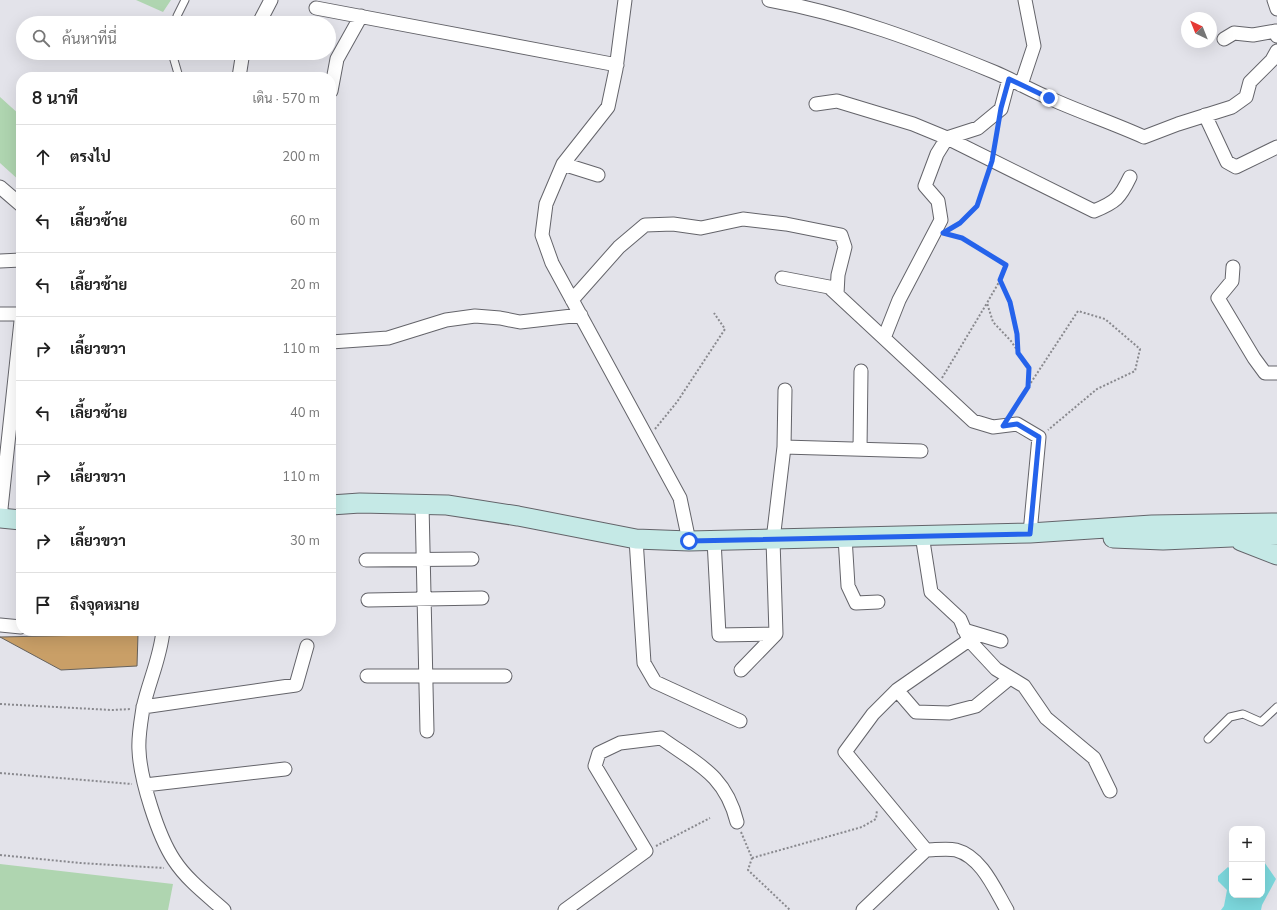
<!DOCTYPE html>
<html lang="th">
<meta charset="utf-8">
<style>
body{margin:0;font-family:"Nunito Sans",Sarabun,sans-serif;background:#f6f6f6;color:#222}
.controls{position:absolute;right:12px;bottom:12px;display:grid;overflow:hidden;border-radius:8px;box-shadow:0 4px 16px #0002}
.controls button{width:36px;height:36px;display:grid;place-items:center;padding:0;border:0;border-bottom:1px solid #e0e0e0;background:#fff;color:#222;font:20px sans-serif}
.compass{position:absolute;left:1181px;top:12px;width:36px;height:36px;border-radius:50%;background:#fff;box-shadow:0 4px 16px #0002;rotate:317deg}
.stop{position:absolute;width:12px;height:12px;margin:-9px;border:3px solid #2563eb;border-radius:50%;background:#fff}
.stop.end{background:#2563eb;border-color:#fff;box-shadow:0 1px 4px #0008}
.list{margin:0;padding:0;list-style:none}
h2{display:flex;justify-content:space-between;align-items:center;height:52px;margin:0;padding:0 16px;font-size:17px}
h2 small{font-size:13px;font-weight:400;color:#767676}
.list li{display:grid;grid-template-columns:26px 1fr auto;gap:12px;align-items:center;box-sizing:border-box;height:64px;padding:0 16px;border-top:1px solid #e0e0e0}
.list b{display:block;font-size:15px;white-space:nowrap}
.list em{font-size:13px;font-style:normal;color:#767676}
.icon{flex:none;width:22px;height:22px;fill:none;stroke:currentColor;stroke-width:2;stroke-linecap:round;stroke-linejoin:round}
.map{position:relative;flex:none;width:1277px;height:910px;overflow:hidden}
.search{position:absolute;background:#fff;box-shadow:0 4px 16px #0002;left:16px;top:16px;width:320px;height:44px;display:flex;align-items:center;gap:10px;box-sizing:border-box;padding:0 14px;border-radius:22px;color:#767676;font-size:15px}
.panel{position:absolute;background:#fff;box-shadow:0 4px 16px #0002;left:16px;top:72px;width:320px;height:564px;border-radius:16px}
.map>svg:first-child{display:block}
.green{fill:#afd5b0}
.water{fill:#7cd8dd}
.building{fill:#c99f67;stroke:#65615c}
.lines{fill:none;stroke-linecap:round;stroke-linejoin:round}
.service-casing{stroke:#64646a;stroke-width:9}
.minor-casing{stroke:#64646a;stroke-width:15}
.secondary-casing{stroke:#64646a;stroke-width:21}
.path{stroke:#89898e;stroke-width:2;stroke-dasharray:2 2;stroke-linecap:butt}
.service{stroke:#fff;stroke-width:7}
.minor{stroke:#fff;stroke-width:13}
.secondary{stroke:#c5e9e6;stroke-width:19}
.route{stroke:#2563eb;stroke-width:5}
</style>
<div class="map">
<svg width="1277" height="910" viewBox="0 0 1277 910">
<rect width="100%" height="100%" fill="#e3e3ea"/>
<!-- green -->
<path class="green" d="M 136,0 L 171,0 L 163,12 Z
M 0,97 L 21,116 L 21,182 L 0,163 Z
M 0,864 L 173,884 L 168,910 L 0,910 Z"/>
<!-- water -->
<path class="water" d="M 1262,859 L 1276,879 L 1262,905 L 1261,910 L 1221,910 L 1224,906 L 1227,890 L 1218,881 L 1218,876 L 1228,867 L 1232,871 L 1232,895 L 1262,895 Z"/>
<!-- building -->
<path class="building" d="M 138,634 L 137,666 L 61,670 L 0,637 Z"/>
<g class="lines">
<!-- service casing -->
<g class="service-casing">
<path id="service" d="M 176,23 L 177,16 L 185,0
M 172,53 L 179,77
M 1208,739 L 1230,717 L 1243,714 L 1261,722 L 1277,707"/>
</g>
<!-- minor casing -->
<g class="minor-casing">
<path id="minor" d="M 625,0 L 616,69 L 608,107 L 563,164 L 546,204 L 542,235 L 552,263 L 680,498 L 689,541
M 769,0 C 847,14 921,42 994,72 C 1013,80 1030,90 1049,98 C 1080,112 1113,123 1144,137 L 1178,124 L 1232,107 L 1246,97 L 1250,82 L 1272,60 L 1277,51
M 1274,0 L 1277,9
M 316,8 L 617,65
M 259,23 L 271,0
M 1224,39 L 1234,33 L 1253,35 L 1276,31 L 1277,36
M 239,77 L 242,58 L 244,53
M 1021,85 L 1034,46 L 1025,0
M 331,91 L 337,59 L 361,16
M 816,104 L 837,101 L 913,124 L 947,138 L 1094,211 C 1116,202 1120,198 1130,177
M 1205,115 L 1227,162 L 1236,167 L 1277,147
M 563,164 L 598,175
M 0,187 L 21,205
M 0,261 L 21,260
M 1233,267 L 1232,281 L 1218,298 L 1254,358 L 1265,373 L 1277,373
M 782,278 L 829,287 L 973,421 L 993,427 L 1017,424 L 1039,437 L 1030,533
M 572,300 L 619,247 L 645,225 L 673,224 L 701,228 L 743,219 L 786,224 L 841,235 L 845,247 L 838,275 L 837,294
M 0,314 L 21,314
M 884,338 L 899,300 L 941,220 L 938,201 L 925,186 L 937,154 L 947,138 L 978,128 L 1001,109 L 1009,79
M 331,342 L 388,338 L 446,320 L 475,316 L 500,318 L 520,322 L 581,315
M 784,447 L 921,451
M 860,449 L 861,371
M 422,504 L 427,731
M 0,518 L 21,321
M 922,535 L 931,592 L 960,619 L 969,640 L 897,690 L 873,714 L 845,752 L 926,850 C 935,850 947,848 956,850 C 982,857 995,890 1007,910
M 845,537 L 848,586 L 856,603 L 878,602
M 636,539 L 644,663 L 655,682 L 740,721
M 714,540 L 719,635 L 776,634 L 773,540 L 784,447 L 785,390
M 366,560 L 472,559
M 368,600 L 482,598
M 0,625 L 21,627
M 964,630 L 1001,641
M 163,631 C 160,659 149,681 143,708 C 141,721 138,737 139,750 C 140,779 158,836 174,860 C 187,880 207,895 224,910
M 969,640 L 996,669 L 1024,686 L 1046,718 L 1094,758 L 1110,791
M 741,670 L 776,634
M 367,676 L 505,676
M 897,690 L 916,712 L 949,713 L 976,706 L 1010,678
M 143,707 L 296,685 L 307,646
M 145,785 L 285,769
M 565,910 L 646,851 L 595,766 L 599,753 L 620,743 L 661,738 C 697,764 725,774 737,822
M 863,910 L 926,850"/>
</g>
<!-- secondary casing -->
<g class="secondary-casing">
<path id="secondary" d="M 331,505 L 360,503 L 447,505 L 518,516 L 636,539 L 689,541 L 1030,533 L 1152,525 L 1277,523
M 0,518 L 21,520
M 1113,538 L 1163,540 L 1277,535
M 1241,541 L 1277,555"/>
</g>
<!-- path -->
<path class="path" d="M 994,149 L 998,127
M 950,229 C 979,212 979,200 989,170
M 946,234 L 962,238 L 1006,265 L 1003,275 L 987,303 L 993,322 L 1011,341 L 1029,368 L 1029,386
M 1000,281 C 1011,304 1017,326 1018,352
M 942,378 L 987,303
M 1011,413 L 1078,311 L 1105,319 L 1140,349 L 1135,371 L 1097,389 L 1048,430
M 655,429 L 677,402 L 725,329 L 714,313
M 0,704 L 112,710 L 131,709
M 0,773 L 132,784
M 741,832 L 752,858 L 748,870 L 790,910
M 656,846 L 710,818
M 0,855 L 80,863 L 164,868
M 752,858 L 862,827 L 876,819 L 877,810"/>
<!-- service -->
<use href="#service" class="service"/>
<!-- minor -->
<use href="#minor" class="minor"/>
<!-- secondary -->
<use href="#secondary" class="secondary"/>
</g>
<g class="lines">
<!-- route -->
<path class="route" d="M 689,541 L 1030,534 L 1039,437 L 1017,424 L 1003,426 L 1028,387 L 1029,368 L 1018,353 L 1017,334 L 1010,302 L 1000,280 L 1006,265 L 962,238 L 943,233 L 960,223 L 977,206 L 992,161 L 1001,108 L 1009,79 L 1049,98"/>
</g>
</svg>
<div class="controls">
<button>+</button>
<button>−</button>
</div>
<svg class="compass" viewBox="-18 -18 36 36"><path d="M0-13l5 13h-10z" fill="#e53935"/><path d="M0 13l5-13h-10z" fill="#767676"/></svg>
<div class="stop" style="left:689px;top:541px"></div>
<div class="stop end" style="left:1049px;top:98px"></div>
<div class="search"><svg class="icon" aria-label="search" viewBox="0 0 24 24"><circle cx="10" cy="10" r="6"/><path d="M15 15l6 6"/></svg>ค้นหาที่นี่</div>
<section class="panel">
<h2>8 นาที<small>เดิน · 570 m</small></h2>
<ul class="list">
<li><svg class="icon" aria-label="ahead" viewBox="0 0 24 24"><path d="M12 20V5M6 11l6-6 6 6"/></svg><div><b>ตรงไป</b></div><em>200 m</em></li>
<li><svg class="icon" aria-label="left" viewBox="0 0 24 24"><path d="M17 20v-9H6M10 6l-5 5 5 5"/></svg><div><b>เลี้ยวซ้าย</b></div><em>60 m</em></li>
<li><svg class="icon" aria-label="left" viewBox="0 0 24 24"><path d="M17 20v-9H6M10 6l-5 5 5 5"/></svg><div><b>เลี้ยวซ้าย</b></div><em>20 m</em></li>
<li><svg class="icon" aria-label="right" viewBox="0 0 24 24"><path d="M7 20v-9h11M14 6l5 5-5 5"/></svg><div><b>เลี้ยวขวา</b></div><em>110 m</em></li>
<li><svg class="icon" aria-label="left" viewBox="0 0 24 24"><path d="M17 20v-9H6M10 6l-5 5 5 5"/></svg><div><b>เลี้ยวซ้าย</b></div><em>40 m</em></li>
<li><svg class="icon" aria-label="right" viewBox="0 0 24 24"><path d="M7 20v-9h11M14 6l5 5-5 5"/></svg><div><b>เลี้ยวขวา</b></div><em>110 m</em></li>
<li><svg class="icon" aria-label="right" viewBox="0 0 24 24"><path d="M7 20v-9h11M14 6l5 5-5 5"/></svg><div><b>เลี้ยวขวา</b></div><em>30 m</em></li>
<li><svg class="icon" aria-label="arrive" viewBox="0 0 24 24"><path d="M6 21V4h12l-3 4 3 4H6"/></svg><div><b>ถึงจุดหมาย</b></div></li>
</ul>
</section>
</div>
